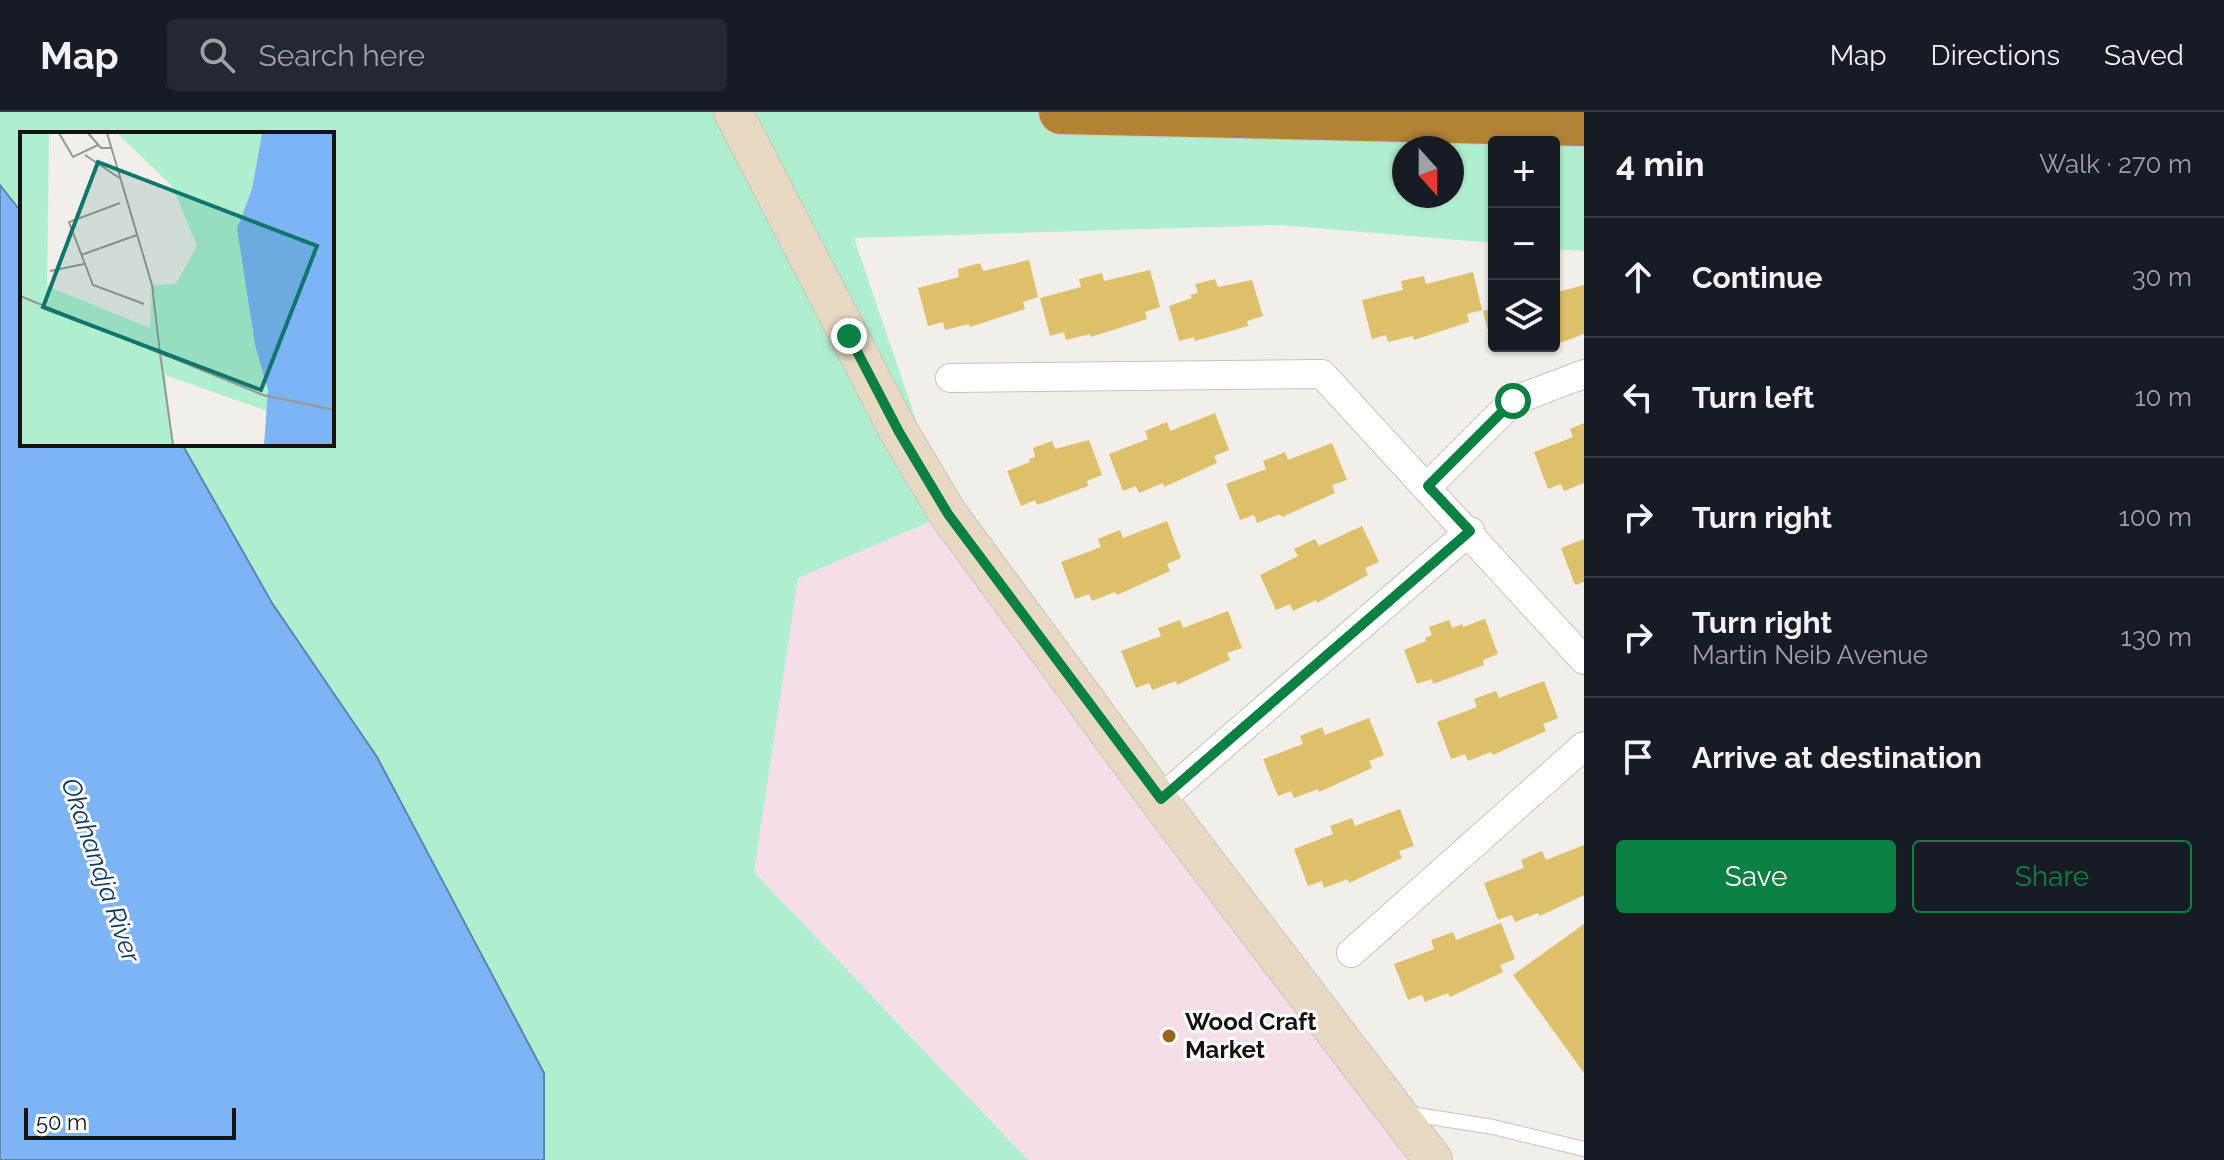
<!DOCTYPE html>
<meta charset="utf-8">
<style>
body{margin:0;font-family:Raleway,sans-serif;background:#242831;color:#f1f3f6}
.controls{position:absolute;right:24px;top:24px;display:grid;overflow:hidden;border-radius:8px;box-shadow:0 2px 6px #0004}
.controls button{width:72px;height:72px;display:grid;place-items:center;padding:0;border:0;border-bottom:2px solid #363941;background:#171b24;color:#f1f3f6;font:40px sans-serif}
.compass{position:absolute;left:1392px;top:24px;width:72px;height:72px;border-radius:50%;background:#171b24;box-shadow:0 2px 6px #0004;rotate:159deg}
.scale{position:absolute;left:24px;bottom:20px;width:212px;box-sizing:border-box;padding-left:8px;border:4px solid #141311;border-top:0;font-size:22px;line-height:28px;white-space:nowrap;color:#141311;-webkit-text-stroke:6px #fff;paint-order:stroke}
.stop{position:absolute;width:24px;height:24px;margin:-18px;border:6px solid #0b8043;border-radius:50%;background:#fff}
.stop.end{background:#0b8043;border-color:#fff;box-shadow:0 2px 8px #0008}
.list{margin:0;padding:0;list-style:none}
h2{display:flex;justify-content:space-between;align-items:center;height:104px;margin:0;padding:0 32px;font-size:34px}
h2 small{font-size:26px;font-weight:400;color:#9ea1a6}
.list li{display:grid;grid-template-columns:52px 1fr auto;gap:24px;align-items:center;box-sizing:border-box;height:120px;padding:0 32px;border-top:2px solid #363941}
.list b{display:block;font-size:30px;white-space:nowrap}
.list p{margin:0;font-size:26px;white-space:nowrap;color:#9ea1a6}
.list em{font-size:26px;font-style:normal;color:#9ea1a6}
.actions{display:flex;gap:16px;padding:24px 32px}
.actions a{flex:1;padding:18px 0;border:2px solid #0b8043;border-radius:8px;text-align:center;font-size:28px;color:#0b8043}
.actions .main{background:#0b8043;color:#fff}
.icon{flex:none;width:44px;height:44px;fill:none;stroke:currentColor;stroke-width:2;stroke-linecap:round;stroke-linejoin:round}
.map{position:relative;flex:none;width:1584px;height:1048px;overflow:hidden}
header{display:flex;align-items:center;gap:48px;box-sizing:border-box;height:112px;padding:0 40px;background:#171b24;border-bottom:2px solid #363941}
header strong{font-size:38px}
nav{display:flex;gap:44px;margin-inline-start:auto;font-size:28px}
.search{width:560px;height:72px;background:#242831;display:flex;align-items:center;gap:20px;box-sizing:border-box;padding:0 28px;border-radius:8px;color:#9ea1a6;font-size:30px}
main{display:flex}
aside{flex:1;background:#171b24}
.map>svg:first-child{display:block}
.commercial{fill:#f6dee9}
.green{fill:#afefcf;fill-rule:evenodd}
.water{fill:#7cb4f5;stroke:#5d84b1;stroke-width:2}
.building{fill:#dfc06a}
.lines{fill:none;stroke-linecap:round;stroke-linejoin:round}
.lane-casing{stroke:#c6c4bf;stroke-width:16}
.street-casing{stroke:#c6c4bf;stroke-width:30}
.secondary-casing{stroke:#c6c4bf;stroke-width:40}
.highway-casing{stroke:#cbcbcb;stroke-width:46}
.lane{stroke:#fff;stroke-width:14}
.street{stroke:#fff;stroke-width:28}
.secondary{stroke:#e8dac2;stroke-width:38}
.highway{stroke:#b28235;stroke-width:44}
.route{stroke:#0b8043;stroke-width:10}
.poi-dot{fill:#99651b;stroke:#fff;stroke-width:3}
.labels{text-anchor:middle;stroke-width:6;stroke-linejoin:round;paint-order:stroke}
.poi-label{font-size:24px;font-weight:bold;fill:#141311;stroke:#fff;text-anchor:start}
.water-label{font-size:26px;font-style:italic;fill:#103761;stroke:#fff}
.inset-road{fill:none;stroke:#999793;stroke-width:2}
.view{fill:#0f766e;fill-opacity:0.15;stroke:#0f766e;stroke-width:4}
.inset-edge{fill:none;stroke:#141311;stroke-width:4}
</style>
<header>
<strong>Map</strong>
<div class="search"><svg class="icon" aria-label="search" viewBox="0 0 24 24"><circle cx="10" cy="10" r="6"/><path d="M15 15l6 6"/></svg>Search here</div>
<nav><a>Map</a><a>Directions</a><a>Saved</a></nav>
</header>
<main>
<div class="map">
<svg width="1584" height="1048" viewBox="0 0 1584 1048">
<rect width="100%" height="100%" fill="#f2efea"/>
<!-- commercial -->
<path class="commercial" d="M 948,402 L 1433,1048 L 1028,1048 L 754,760 L 798,466 Z"/>
<!-- green -->
<path class="green" d="M 0,0 L 1584,0 L 1584,139 L 1554,137 L 1554,30 L 1494,30 L 1494,131 L 1280,113 L 854,126 L 948,402 L 798,466 L 754,760 L 1028,1048 L 544,1048 L 544,961 L 377,645 L 272,491 L 182,332 L 332,332 L 332,22 L 22,22 L 22,107 L 0,78 ZM 1404,36 L 1452,36 L 1452,84 L 1404,84 Z"/>
<!-- water -->
<path class="water" d="M 0,73 L 22,101 L 22,332 L 182,332 L 272,491 L 377,645 L 544,961 L 544,1048 L 0,1048 Z"/>
<!-- building -->
<path class="building" d="M 1029,148 L 1038,185 L 1023,190 L 1025,197 L 970,215 L 969,212 L 945,218 L 943,210 L 928,214 L 918,176 L 959,165 L 958,157 L 980,151 L 983,159 Z
M 1150,158 L 1160,195 L 1145,200 L 1147,207 L 1091,225 L 1090,222 L 1066,228 L 1064,220 L 1050,224 L 1040,186 L 1081,175 L 1079,167 L 1102,161 L 1104,169 Z
M 1473,160 L 1482,198 L 1467,202 L 1469,210 L 1414,228 L 1413,224 L 1388,230 L 1386,223 L 1372,227 L 1362,188 L 1403,178 L 1401,169 L 1424,164 L 1426,172 Z
M 1215,167 L 1218,175 L 1252,168 L 1263,204 L 1247,209 L 1248,214 L 1195,229 L 1194,225 L 1179,229 L 1169,194 L 1192,186 L 1190,183 L 1198,181 L 1195,172 Z
M 1584,173 L 1584,222 L 1554,233 L 1554,181 Z
M 1494,196 L 1494,234 L 1502,235 L 1493,238 L 1483,199 Z
M 1215,301 L 1229,338 L 1214,344 L 1217,351 L 1164,375 L 1163,371 L 1139,381 L 1136,374 L 1123,379 L 1109,342 L 1148,327 L 1145,319 L 1167,310 L 1170,319 Z
M 1584,311 L 1584,371 L 1564,379 L 1561,372 L 1548,377 L 1534,340 L 1573,325 L 1570,317 Z
M 1089,328 L 1102,363 L 1087,369 L 1088,374 L 1037,393 L 1035,388 L 1021,394 L 1007,359 L 1030,350 L 1029,347 L 1035,345 L 1033,336 L 1052,329 L 1055,337 Z
M 1332,331 L 1347,368 L 1332,373 L 1335,381 L 1282,405 L 1280,402 L 1257,411 L 1254,403 L 1240,408 L 1226,372 L 1266,357 L 1263,349 L 1285,340 L 1288,348 Z
M 1167,409 L 1181,446 L 1167,452 L 1170,459 L 1117,483 L 1115,480 L 1092,489 L 1089,482 L 1075,487 L 1061,450 L 1101,435 L 1098,427 L 1120,418 L 1123,426 Z
M 1362,414 L 1379,450 L 1365,456 L 1368,463 L 1317,491 L 1316,488 L 1293,499 L 1290,492 L 1276,498 L 1260,463 L 1298,444 L 1294,437 L 1315,427 L 1319,434 Z
M 1584,427 L 1584,470 L 1575,473 L 1561,436 Z
M 1228,499 L 1242,536 L 1227,541 L 1230,548 L 1177,573 L 1176,569 L 1152,578 L 1149,571 L 1136,576 L 1121,539 L 1161,524 L 1158,516 L 1180,508 L 1183,516 Z
M 1485,507 L 1498,542 L 1483,548 L 1484,553 L 1433,572 L 1432,567 L 1417,572 L 1404,538 L 1426,529 L 1425,526 L 1432,523 L 1429,515 L 1449,508 L 1452,516 L 1462,512 L 1463,515 Z
M 1544,569 L 1558,606 L 1543,612 L 1546,619 L 1493,643 L 1491,640 L 1468,649 L 1465,642 L 1451,647 L 1437,610 L 1477,595 L 1474,587 L 1496,579 L 1499,586 Z
M 1369,606 L 1384,643 L 1369,649 L 1372,656 L 1319,680 L 1318,677 L 1294,686 L 1291,679 L 1278,684 L 1263,647 L 1303,632 L 1300,624 L 1322,615 L 1325,623 Z
M 1400,697 L 1414,734 L 1399,739 L 1402,746 L 1349,771 L 1348,767 L 1324,776 L 1322,769 L 1308,774 L 1294,737 L 1333,722 L 1330,714 L 1352,706 L 1355,714 Z
M 1584,733 L 1584,783 L 1540,804 L 1538,801 L 1515,810 L 1512,803 L 1498,808 L 1484,771 L 1524,756 L 1521,748 L 1542,739 L 1546,748 Z
M 1501,811 L 1515,847 L 1500,853 L 1503,860 L 1450,885 L 1448,881 L 1425,890 L 1422,883 L 1408,888 L 1394,852 L 1434,837 L 1431,828 L 1453,820 L 1456,828 Z
M 1584,812 L 1584,961 L 1513,863 Z"/>
<g class="lines">
<!-- lane casing -->
<g class="lane-casing">
<path id="lane" d="M 1405,1001 L 1493,1015 L 1584,1037"/>
</g>
<!-- street casing -->
<g class="street-casing">
<path id="street" d="M 950,266 L 1322,262 L 1584,548
M 1428,374 L 1513,289 L 1584,262
M 1161,687 L 1470,419
M 1351,841 L 1584,634"/>
</g>
<!-- secondary casing -->
<g class="secondary-casing">
<path id="secondary" d="M 733,0 L 899,320 L 948,402 L 1172,706 L 1433,1048"/>
</g>
<!-- highway casing -->
<g class="highway-casing">
<path id="highway" d="M 1061,0 L 1584,12"/>
</g>
<!-- lane -->
<use href="#lane" class="lane"/>
<!-- street -->
<use href="#street" class="street"/>
<!-- secondary -->
<use href="#secondary" class="secondary"/>
<!-- highway -->
<use href="#highway" class="highway"/>
</g>
<g class="lines">
<!-- route -->
<path class="route" d="M 849,224 L 899,320 L 948,402 L 1161,687 L 1470,419 L 1428,374 L 1513,289"/>
</g>
<!-- markers -->
<circle class="poi-dot" cx="1169" cy="924" r="8"/>
<g class="labels">
<!-- poi labels -->
<g class="poi-label">
<text x="1185" y="918">Wood Craft<tspan x="1185" dy="28">Market</tspan></text>
</g>
<!-- water labels -->
<g class="water-label">
<text transform="translate(101 758) rotate(71)" y="9">Okahandja River</text>
</g>
</g>
<!-- overview -->
<g transform="translate(20 20)">
<rect width="314" height="314" fill="#f2efea"/>
<path d="M 0,1 L 29,1 L 27,154 L 130,196 L 132,153 L 156,152 L 177,114 L 152,54 L 97,1 L 242,1 L 232,57 L 217,98 L 235,213 L 248,258 L 247,279 L 145,243 L 153,313 L 0,313 Z" fill="#afefcf"/>
<path d="M 242,1 L 314,1 L 314,313 L 244,313 L 248,258 L 235,213 L 217,97 L 232,57 Z" fill="#7cb4f5"/>
<path class="inset-road" d="M 39,1 L 53,25 L 78,13M 68,1 L 81,16 L 92,16M 87,1 L 132,153 L 140,221M 65,23 L 101,47M 100,71 L 49,90 L 73,153 L 124,172M 61,123 L 117,103M 30,139 L 64,132M 0,164 L 243,263 L 314,278M 140,221 L 153,313"/>
<path class="view" d="M 78,30 L 297,114 L 241,258 L 23,175 Z"/>
<rect width="314" height="314" class="inset-edge"/>
</g>
</svg>
<div class="controls">
<button>+</button>
<button>−</button>
<button><svg class="icon" aria-label="layers" viewBox="0 0 24 24"><path d="M12 4l9 5-9 5-9-5zM3 14l9 5 9-5"/></svg></button>
</div>
<svg class="compass" viewBox="-18 -18 36 36"><path d="M0-13l5 13h-10z" fill="#e53935"/><path d="M0 13l5-13h-10z" fill="#9ea1a6"/></svg>
<div class="scale">50 m</div>
<div class="stop" style="left:1513px;top:289px"></div>
<div class="stop end" style="left:849px;top:224px"></div>
</div>
<aside>
<h2>4 min<small>Walk · 270 m</small></h2>
<ul class="list">
<li><svg class="icon" aria-label="ahead" viewBox="0 0 24 24"><path d="M12 20V5M6 11l6-6 6 6"/></svg><div><b>Continue</b></div><em>30 m</em></li>
<li><svg class="icon" aria-label="left" viewBox="0 0 24 24"><path d="M17 20v-9H6M10 6l-5 5 5 5"/></svg><div><b>Turn left</b></div><em>10 m</em></li>
<li><svg class="icon" aria-label="right" viewBox="0 0 24 24"><path d="M7 20v-9h11M14 6l5 5-5 5"/></svg><div><b>Turn right</b></div><em>100 m</em></li>
<li><svg class="icon" aria-label="right" viewBox="0 0 24 24"><path d="M7 20v-9h11M14 6l5 5-5 5"/></svg><div><b>Turn right</b><p>Martin Neib Avenue</p></div><em>130 m</em></li>
<li><svg class="icon" aria-label="arrive" viewBox="0 0 24 24"><path d="M6 21V4h12l-3 4 3 4H6"/></svg><div><b>Arrive at destination</b></div></li>
</ul>
<div class="actions"><a class="main">Save</a><a>Share</a></div>
</aside>
</main>
